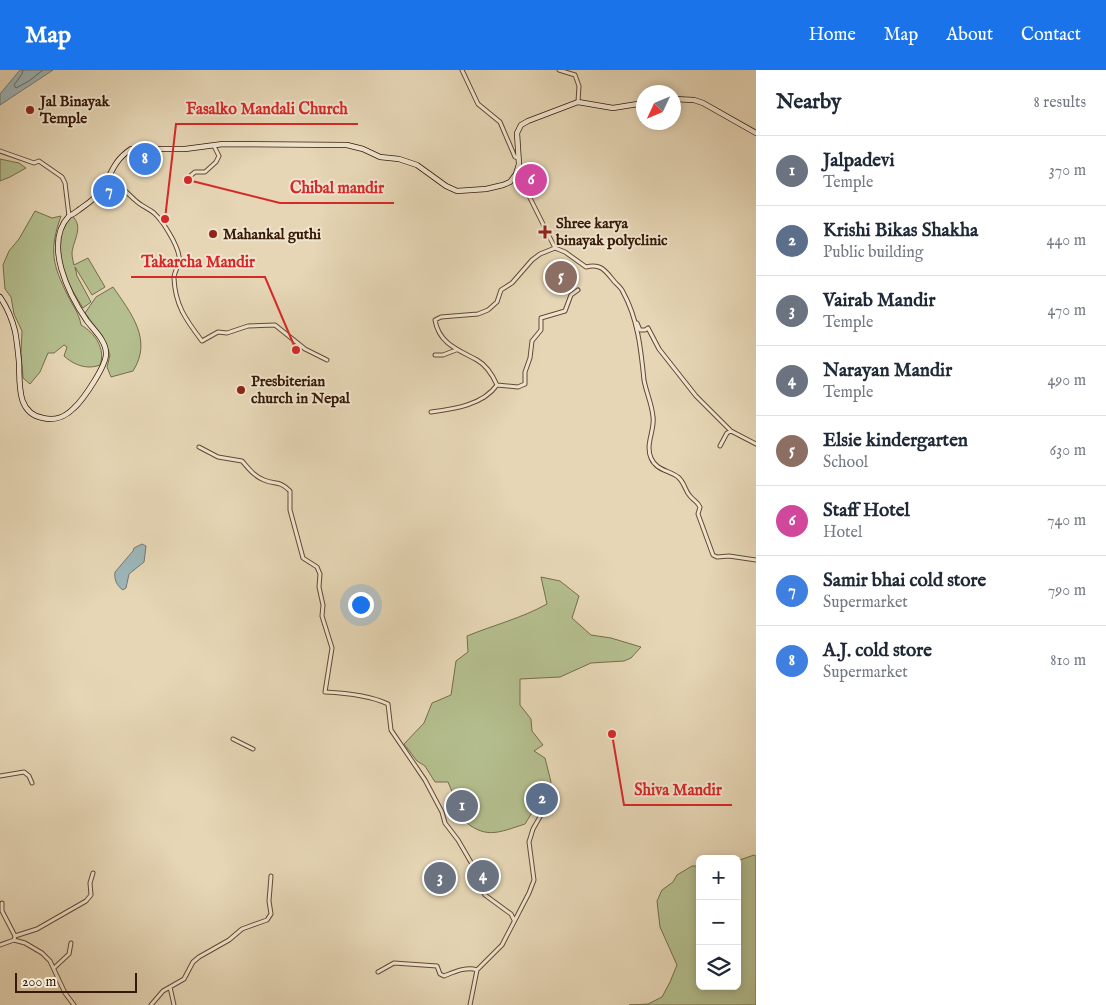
<!DOCTYPE html>
<meta charset="utf-8">
<style>
body{margin:0;font-family:"IM FELL English",serif;background:#f6f6f7;color:#1f2937}
.controls{position:absolute;right:15px;bottom:15px;display:grid;overflow:hidden;border-radius:8px;box-shadow:0 2px 8px #0003}
.controls button{width:45px;height:45px;display:grid;place-items:center;padding:0;border:0;border-bottom:1px solid #e0e1e3;background:#fff;color:#1f2937;font:25px sans-serif}
.compass{position:absolute;left:636px;top:15px;width:45px;height:45px;border-radius:50%;background:#fff;box-shadow:0 2px 8px #0003;rotate:226deg}
.scale{position:absolute;left:15px;bottom:12px;width:122px;box-sizing:border-box;padding-left:5px;border:2px solid #371a06;border-top:0;font-size:14px;line-height:18px;white-space:nowrap;color:#371a06;-webkit-text-stroke:4px #efe4cf;paint-order:stroke}
.you{position:absolute;left:360px;top:534px;width:18px;height:18px;margin:-12px;border:4px solid #fff;border-radius:50%;background:#1a73e8;box-shadow:0 0 0 8px #1a73e833}
.badge{display:grid;place-items:center;width:32px;height:32px;border-radius:50%;background:#1a73e8;color:#fff;font-size:16px;font-weight:700}
.pin{position:absolute;translate:-50% -50%;border:2px solid #fff;box-shadow:0 1px 5px #0006}
.list{margin:0;padding:0;list-style:none}
h2{display:flex;justify-content:space-between;align-items:center;height:65px;margin:0;padding:0 20px;font-size:21px}
h2 small{font-size:16px;font-weight:400;color:#747a83}
.list li{display:grid;grid-template-columns:32px 1fr auto;gap:15px;align-items:center;box-sizing:border-box;height:70px;padding:0 20px;border-top:1px solid #e0e1e3}
.list b{display:block;font-size:19px;white-space:nowrap}
.list p{margin:0;font-size:16px;white-space:nowrap;color:#747a83}
.list em{font-size:16px;font-style:normal;color:#747a83}
.icon{flex:none;width:28px;height:28px;fill:none;stroke:currentColor;stroke-width:2;stroke-linecap:round;stroke-linejoin:round}
.map{position:relative;flex:none;width:756px;height:935px;overflow:hidden}
header{display:flex;align-items:center;gap:30px;box-sizing:border-box;height:70px;padding:0 25px;background:#1a73e8;color:#fff}
header strong{font-size:24px}
nav{display:flex;gap:28px;margin-inline-start:auto;font-size:18px}
main{display:flex}
aside{flex:1;background:#fff}
.map>svg:first-child{display:block}
.green{fill:#b4be8e;stroke:#766c4a}
.water{fill:#9cb6b9;stroke:#747871}
.lines{fill:none;stroke-linecap:round;stroke-linejoin:round}
.shore{stroke:#6a6860;stroke-width:1}
.minor-casing{stroke:#634932;stroke-width:5}
.secondary-casing{stroke:#371a06;stroke-width:6}
.minor{stroke:#efe4cf;stroke-width:3}
.secondary{stroke:#efe4cf;stroke-width:4.5}
.poi-dot{fill:#8f2418;stroke:#efe4cf;stroke-width:2}
.labels{text-anchor:middle;stroke-width:4;stroke-linejoin:round;paint-order:stroke}
.poi-label{font-size:15px;font-weight:bold;fill:#371a06;stroke:#efe4cf;text-anchor:start}
.leader{fill:none;stroke:#d62828;stroke-width:2}
.callout-dot{fill:#d62828;stroke:#efe4cf;stroke-width:2}
.callout-label{font-size:16px;text-anchor:middle;font-weight:bold;fill:#d62828;stroke:#efe4cf;stroke-width:4;stroke-linejoin:round;paint-order:stroke}
</style>
<header>
<strong>Map</strong>
<nav><a>Home</a><a>Map</a><a>About</a><a>Contact</a></nav>
</header>
<main>
<div class="map">
<svg width="756" height="935" viewBox="0 0 756 935">
<rect width="100%" height="100%" fill="#e6d6b5"/>
<filter id="stains"><feTurbulence type="fractalNoise" baseFrequency=".004" numOctaves="4"/><feColorMatrix values="0 0 0 0 .2 0 0 0 0 .09 0 0 0 0 .02 0 0 0 .5 -.17"/></filter>
<radialGradient id="worn" r=".72"><stop offset=".6" stop-color="#630" stop-opacity="0"/><stop offset="1" stop-color="#630" stop-opacity=".3"/></radialGradient>
<!-- green -->
<path class="green" d="M 0,89 L 19,93 L 26,98 L 10,107 L 0,111 Z
M 35,141 L 52,148 L 61,146 C 49,180 52,194 68,226 C 73,236 79,243 81,255 C 95,263 106,279 100,295 C 87,300 74,295 64,286 L 67,277 L 64,275 L 54,283 L 48,283 L 40,302 L 30,314 L 23,308 L 21,283 L 22,261 L 14,244 L 11,227 L 5,219 L 3,195 L 9,181 L 19,169 Z
M 71,145 C 85,156 73,170 72,183 C 72,187 73,191 74,195 L 88,188 L 105,217 L 92,225 L 75,197 L 77,206 L 91,232 L 83,238 C 70,218 50,182 62,158 C 65,153 68,149 71,145 Z
M 113,217 C 131,243 153,270 133,301 L 111,307 L 107,297 L 110,285 L 103,267 L 85,243 L 96,227 Z
M 541,507 L 560,511 L 579,526 L 572,548 L 591,565 L 611,568 L 641,577 L 631,588 L 624,591 L 591,593 L 560,607 L 520,609 L 520,635 L 531,649 L 532,661 L 543,675 L 534,681 L 545,688 L 551,712 L 525,754 C 497,763 485,770 461,748 L 467,741 L 475,736 L 471,726 L 453,724 L 448,712 L 435,712 L 425,696 L 417,691 L 404,674 L 424,653 L 432,633 L 451,625 L 456,591 L 468,582 L 467,566 C 494,555 522,548 547,534 Z
M 754,785 L 756,786 L 756,935 L 629,935 L 648,934 L 662,927 L 670,912 L 677,895 L 660,857 L 657,831 L 662,820 L 673,812 L 677,805 L 692,796 L 700,796 L 700,916 L 737,916 L 737,791 Z"/>
<!-- water -->
<path class="water" d="M 20,0 L 53,0 L 0,35 L 0,24 Z
M 142,474 L 146,476 L 144,492 L 129,504 L 126,518 L 123,520 C 117,516 114,510 115,502 L 133,481 L 134,478 Z"/>
<g class="lines">
<!-- shore -->
<path class="shore" d="M 23,0 L 22,4 L 14,15 L 16,18 L 29,11 L 43,0"/>
<!-- minor casing -->
<g class="minor-casing">
<path id="minor" d="M 462,0 L 478,34 L 500,52 L 515,87 L 518,88
M 559,0 L 575,5 L 579,16 L 578,32
M 136,79 C 137,87 138,93 147,95
M 0,81 L 34,93 L 39,91 L 62,107 L 65,113 L 69,146
M 519,95 L 526,107 L 528,124 L 555,178 L 565,182 L 586,197 C 600,193 605,200 613,210 C 616,214 621,217 623,222 C 638,249 641,280 644,310 C 646,322 652,334 653,347 C 655,360 645,374 651,388 C 656,400 668,400 678,407 C 685,413 685,421 690,426 C 694,431 697,431 700,437 L 698,444 L 713,485 L 717,487 L 729,486 L 756,490
M 109,107 C 119,114 126,122 135,130 C 141,136 148,138 154,143 C 163,151 177,174 179,186 C 181,195 174,200 174,208 C 175,235 186,250 202,271 L 218,262 L 227,263 L 248,256 L 275,255 L 305,279 L 327,290
M 189,107 L 195,102 L 205,102 L 216,92 L 219,86 L 214,76
M 637,253 L 640,260 L 645,260 L 648,258 L 659,279 L 696,326 L 731,361
M 435,285 L 443,285 L 456,280
M 497,315 L 518,317 L 525,314 L 525,302 L 530,288 L 532,271 L 541,260 L 541,248 L 565,241 L 571,225 L 578,220
M 431,342 C 454,339 483,335 497,315 C 493,306 486,295 477,290 C 459,280 439,274 435,250 L 441,247 L 478,244 L 488,240 L 497,232 L 501,220 L 512,213 L 532,190 L 540,184 L 555,178
M 720,376 L 727,363 L 731,361 L 756,374
M 199,377 L 218,387 L 242,391 C 249,399 254,406 264,410 C 276,415 279,410 290,421 L 290,440 L 303,488 L 317,497 L 320,504 L 319,517 L 323,535 L 322,546 L 332,578 L 325,622 C 346,623 369,625 388,634 L 391,660 L 425,710 L 442,742 L 445,753 L 458,770 L 472,794 L 473,804 L 476,810 L 485,825 L 511,844 L 514,850
M 233,669 L 253,679
M 0,706 L 24,702 L 29,706 L 32,713
M 2,833 L 2,841 L 15,866
M 14,870 L 25,873 L 42,883 L 50,891 L 65,923 L 74,935
M 0,875 L 14,870 L 15,866 L 37,859 L 86,831 L 91,825 L 90,813 L 93,803
M 54,898 L 69,884 L 71,873
M 378,902 L 394,893 L 437,896 L 440,904 L 444,906 C 454,902 467,896 477,900
M 170,917 L 174,935
M 151,935 L 163,921 L 184,909 L 193,892 L 199,887 L 229,870 L 242,859 L 267,850 L 271,844 L 269,831 L 271,806
M 470,935 L 477,900 L 502,875 L 529,823 L 534,810 L 529,772 L 533,759 L 545,738"/>
</g>
<!-- secondary casing -->
<g class="secondary-casing">
<path id="secondary" d="M 674,29 L 694,30 L 703,33 L 756,63
M 0,227 C 7,237 12,249 15,261 C 17,271 18,282 19,292 C 20,313 16,343 43,348 C 56,351 65,347 74,338 C 83,330 107,295 106,283 C 106,271 94,260 87,251 C 69,225 43,174 69,146 C 74,144 76,142 80,139 C 87,134 95,129 101,121 C 112,104 112,92 131,79 L 185,79 L 223,74 L 347,75 L 363,79 L 380,87 L 399,89 L 417,95 L 446,116 L 457,121 L 486,119 L 503,115 L 510,112 L 516,104 L 519,94 L 517,63 L 521,55 L 528,51 L 578,32 L 613,38 L 644,33"/>
</g>
<!-- minor -->
<use href="#minor" class="minor"/>
<!-- secondary -->
<use href="#secondary" class="secondary"/>
</g>
<!-- markers -->
<g class="poi-dot">
<circle cx="30" cy="40" r="5"/>
<path d="M542.5 154.5h5v5h5v5h-5v5h-5v-5h-5v-5h5z"/>
<circle cx="213" cy="164" r="5"/>
<circle cx="241" cy="320" r="5"/>
</g>
<g class="labels">
<!-- poi labels -->
<g class="poi-label">
<text x="40" y="36">Jal Binayak<tspan x="40" dy="17">Temple</tspan></text>
<text x="556" y="158">Shree karya<tspan x="556" dy="17">binayak polyclinic</tspan></text>
<text x="223" y="169">Mahankal guthi</text>
<text x="251" y="316">Presbiterian<tspan x="251" dy="17">church in Nepal</tspan></text>
</g>
</g>
<!-- callouts -->
<path class="leader" d="M165 149L176 54H358M188 110L280 133H394M296 280L265 207H131M612 664L624 735H732"/>
<g class="callout-dot">
<circle cx="165" cy="149" r="5"/>
<circle cx="188" cy="110" r="5"/>
<circle cx="296" cy="280" r="5"/>
<circle cx="612" cy="664" r="5"/>
</g>
<g class="callout-label">
<text x="267" y="44">Fasalko Mandali Church</text>
<text x="337" y="123">Chibal mandir</text>
<text x="198" y="197">Takarcha Mandir</text>
<text x="678" y="725">Shiva Mandir</text>
</g>
<rect width="100%" height="100%" filter="url(#stains)"/>
<rect width="100%" height="100%" fill="url(#worn)"/>
</svg>
<div class="controls">
<button>+</button>
<button>−</button>
<button><svg class="icon" aria-label="layers" viewBox="0 0 24 24"><path d="M12 4l9 5-9 5-9-5zM3 14l9 5 9-5"/></svg></button>
</div>
<svg class="compass" viewBox="-18 -18 36 36"><path d="M0-13l5 13h-10z" fill="#e53935"/><path d="M0 13l5-13h-10z" fill="#747a83"/></svg>
<div class="scale">200 m</div>
<div class="you"></div>
<div class="pin badge" style="left:462px;top:736px;background:#6b7280">1</div>
<div class="pin badge" style="left:542px;top:729px;background:#5c6f8a">2</div>
<div class="pin badge" style="left:440px;top:808px;background:#6b7280">3</div>
<div class="pin badge" style="left:483px;top:806px;background:#6b7280">4</div>
<div class="pin badge" style="left:561px;top:207px;background:#8d6e63">5</div>
<div class="pin badge" style="left:531px;top:110px;background:#d1479c">6</div>
<div class="pin badge" style="left:109px;top:121px;background:#3f7fe0">7</div>
<div class="pin badge" style="left:145px;top:89px;background:#3f7fe0">8</div>
</div>
<aside>
<h2>Nearby<small>8 results</small></h2>
<ul class="list">
<li><span class="badge" style="background:#6b7280">1</span><div><b>Jalpadevi</b><p>Temple</p></div><em>370 m</em></li>
<li><span class="badge" style="background:#5c6f8a">2</span><div><b>Krishi Bikas Shakha</b><p>Public building</p></div><em>440 m</em></li>
<li><span class="badge" style="background:#6b7280">3</span><div><b>Vairab Mandir</b><p>Temple</p></div><em>470 m</em></li>
<li><span class="badge" style="background:#6b7280">4</span><div><b>Narayan Mandir</b><p>Temple</p></div><em>490 m</em></li>
<li><span class="badge" style="background:#8d6e63">5</span><div><b>Elsie kindergarten</b><p>School</p></div><em>630 m</em></li>
<li><span class="badge" style="background:#d1479c">6</span><div><b>Staff Hotel</b><p>Hotel</p></div><em>740 m</em></li>
<li><span class="badge" style="background:#3f7fe0">7</span><div><b>Samir bhai cold store</b><p>Supermarket</p></div><em>790 m</em></li>
<li><span class="badge" style="background:#3f7fe0">8</span><div><b>A.J. cold store</b><p>Supermarket</p></div><em>810 m</em></li>
</ul>
</aside>
</main>
